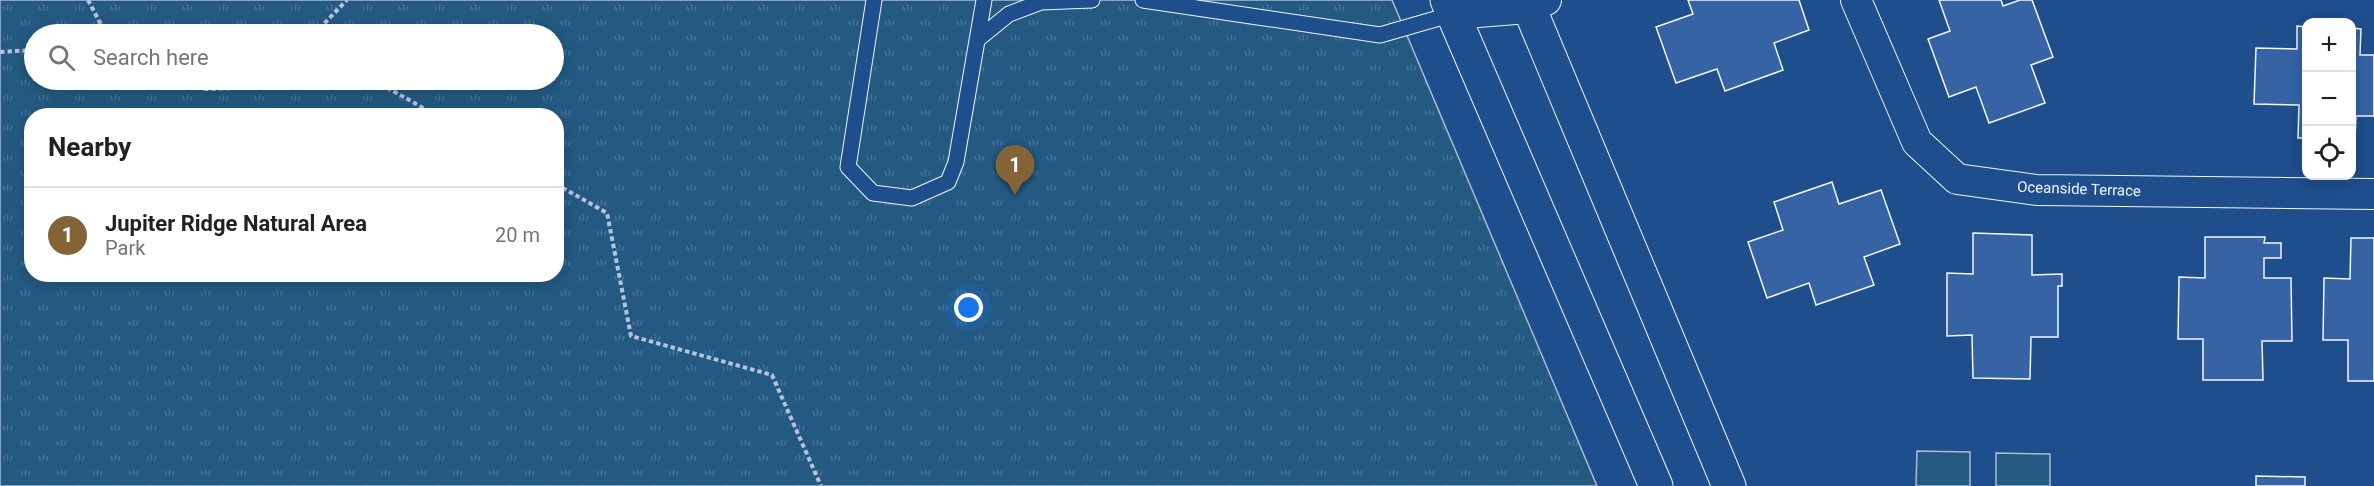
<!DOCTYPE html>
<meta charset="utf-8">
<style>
body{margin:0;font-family:Roboto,sans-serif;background:#f2f2f2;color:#202124}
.controls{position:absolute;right:18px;top:18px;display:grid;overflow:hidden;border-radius:12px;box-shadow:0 3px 15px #0003}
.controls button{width:54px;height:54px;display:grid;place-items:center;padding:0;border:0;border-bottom:2px solid #e0e0e0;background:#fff;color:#202124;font:30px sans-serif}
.you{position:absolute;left:969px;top:308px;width:21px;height:21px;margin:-15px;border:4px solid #fff;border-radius:50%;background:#1a73e8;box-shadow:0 0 0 9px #1a73e833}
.badge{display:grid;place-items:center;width:39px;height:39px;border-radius:50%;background:#846436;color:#fff;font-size:20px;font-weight:700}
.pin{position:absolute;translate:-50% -50px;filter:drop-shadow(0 2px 3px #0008)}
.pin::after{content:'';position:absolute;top:32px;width:21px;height:18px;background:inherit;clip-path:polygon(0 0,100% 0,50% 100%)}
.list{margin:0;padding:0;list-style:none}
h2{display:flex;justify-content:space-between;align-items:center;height:78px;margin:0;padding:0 24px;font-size:26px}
h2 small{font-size:20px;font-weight:400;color:#757577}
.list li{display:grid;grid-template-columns:39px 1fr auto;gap:18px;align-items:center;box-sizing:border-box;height:96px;padding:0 24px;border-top:2px solid #e0e0e0}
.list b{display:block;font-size:22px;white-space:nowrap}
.list p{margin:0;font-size:20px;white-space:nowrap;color:#757577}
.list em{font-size:20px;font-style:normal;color:#757577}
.icon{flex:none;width:33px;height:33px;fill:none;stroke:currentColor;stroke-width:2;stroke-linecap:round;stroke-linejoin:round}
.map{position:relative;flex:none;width:2374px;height:486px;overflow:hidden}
.search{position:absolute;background:#fff;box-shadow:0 3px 15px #0003;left:24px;top:24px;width:540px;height:66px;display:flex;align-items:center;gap:15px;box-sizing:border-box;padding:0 21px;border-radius:33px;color:#757577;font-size:22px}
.panel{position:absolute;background:#fff;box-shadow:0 3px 15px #0003;left:24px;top:108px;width:540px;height:174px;border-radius:24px}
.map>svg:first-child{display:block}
.grass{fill:url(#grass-tufts);stroke:#a8bbd7;stroke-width:1.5;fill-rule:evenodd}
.garden{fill:#245a82;stroke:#a8bbd7;stroke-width:1.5}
.building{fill:#3563a3;stroke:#f2f6ff;stroke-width:1.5}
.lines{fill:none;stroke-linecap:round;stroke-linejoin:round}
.lane-casing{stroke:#f2f6ff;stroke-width:17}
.street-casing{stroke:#f2f6ff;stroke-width:32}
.primary-casing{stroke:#f2f6ff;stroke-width:35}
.path{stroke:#b3c4dc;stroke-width:4;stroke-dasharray:4.5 3;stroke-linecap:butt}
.lane{stroke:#1f4e8c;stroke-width:15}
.street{stroke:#1f4e8c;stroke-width:30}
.primary{stroke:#1f4e8c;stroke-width:33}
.labels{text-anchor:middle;stroke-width:4.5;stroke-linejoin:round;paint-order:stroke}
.street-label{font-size:15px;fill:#f2f6ff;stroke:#1f4e8c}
</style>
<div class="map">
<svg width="2374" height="486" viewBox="0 0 2374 486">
<defs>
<pattern id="grass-tufts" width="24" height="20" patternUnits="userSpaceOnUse" patternTransform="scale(1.5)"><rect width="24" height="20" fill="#245a82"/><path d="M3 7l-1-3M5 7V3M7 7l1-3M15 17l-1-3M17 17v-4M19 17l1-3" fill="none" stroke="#447295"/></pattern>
</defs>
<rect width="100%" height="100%" fill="#1f4e8c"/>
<!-- grass -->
<path class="grass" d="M 0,0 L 1392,0 L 1597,486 L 0,486 ZM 34,34 L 554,34 L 554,80 L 34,80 ZM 32,116 L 556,116 L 556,274 L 32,274 Z"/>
<!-- garden -->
<path class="garden" d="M 1917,451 L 1970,452 L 1970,486 L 1916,486 Z
M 1996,453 L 2050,454 L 2050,486 L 1996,486 Z"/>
<!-- building -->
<path class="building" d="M 1688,0 L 1799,0 L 1809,30 L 1774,43 L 1783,70 L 1725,91 L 1717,69 L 1676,83 L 1656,27 L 1693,14 Z
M 1939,0 L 2001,0 L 2003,6 L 2020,0 L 2032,0 L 2053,57 L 2031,65 L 2045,103 L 1989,123 L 1976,87 L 1949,97 L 1928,39 L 1950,31 Z
M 2297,26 L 2306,27 L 2306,138 L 2298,138 L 2299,105 L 2254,104 L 2256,48 L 2297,49 Z
M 2352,28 L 2361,29 L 2360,55 L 2374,55 L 2374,116 L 2356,116 L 2355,140 L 2352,140 Z
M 1832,182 L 1839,204 L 1881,190 L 1900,244 L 1864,257 L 1874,285 L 1816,305 L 1809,283 L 1767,298 L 1748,242 L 1783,230 L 1774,202 Z
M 1973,233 L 2032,235 L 2032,275 L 2062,274 L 2062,286 L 2058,286 L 2058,337 L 2031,337 L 2030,379 L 1973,378 L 1972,335 L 1947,336 L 1947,273 L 1973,274 Z
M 2205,237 L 2265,237 L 2264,243 L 2281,243 L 2281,258 L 2264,258 L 2264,278 L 2291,278 L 2292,341 L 2262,341 L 2263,380 L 2203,380 L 2203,339 L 2178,339 L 2179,277 L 2205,278 Z
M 2351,238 L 2374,238 L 2374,381 L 2348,381 L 2348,340 L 2323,340 L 2324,278 L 2350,279 Z
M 2256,476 L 2305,477 L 2305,486 L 2256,486 Z"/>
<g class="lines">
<!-- lane casing -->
<g class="lane-casing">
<path id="lane" d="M 874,0 L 848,167 L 873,193 L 912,198 L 948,182 L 956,162 L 984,0
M 1143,0 L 1380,35 L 1453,14
M 977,40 L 1009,14 L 1041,2 L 1092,0"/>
</g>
<!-- street casing -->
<g class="street-casing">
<path id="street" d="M 1856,0 L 1917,142 L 1957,179 L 2037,190 L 2374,194
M 1453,14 L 1529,8 L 1546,0"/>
</g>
<!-- primary casing -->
<g class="primary-casing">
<path id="primary" d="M 1447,0 L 1656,486
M 1526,0 L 1729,486"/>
</g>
<!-- path -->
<path class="path" d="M 88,0 L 106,34
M 314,34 L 347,0
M 0,52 L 34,50
M 183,80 L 205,89 L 264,87 L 271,80
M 374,80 L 437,116
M 265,87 L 346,80
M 556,184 L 607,213 L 631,336 L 772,375 L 821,486"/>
<!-- lane -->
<use href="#lane" class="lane"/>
<!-- street -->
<use href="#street" class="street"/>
<!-- primary -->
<use href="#primary" class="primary"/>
</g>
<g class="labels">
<!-- street labels -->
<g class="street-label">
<text transform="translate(2079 189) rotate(2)" y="5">Oceanside Terrace</text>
</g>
</g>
</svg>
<div class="controls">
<button>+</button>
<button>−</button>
<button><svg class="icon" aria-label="locate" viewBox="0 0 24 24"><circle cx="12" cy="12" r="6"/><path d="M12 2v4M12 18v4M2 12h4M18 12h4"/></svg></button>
</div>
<div class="you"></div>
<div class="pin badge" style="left:1015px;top:195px">1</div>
<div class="search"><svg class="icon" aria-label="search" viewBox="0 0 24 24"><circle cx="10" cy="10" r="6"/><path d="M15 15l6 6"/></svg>Search here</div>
<section class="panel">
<h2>Nearby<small></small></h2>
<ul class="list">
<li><span class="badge">1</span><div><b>Jupiter Ridge Natural Area</b><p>Park</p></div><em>20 m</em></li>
</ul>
</section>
</div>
